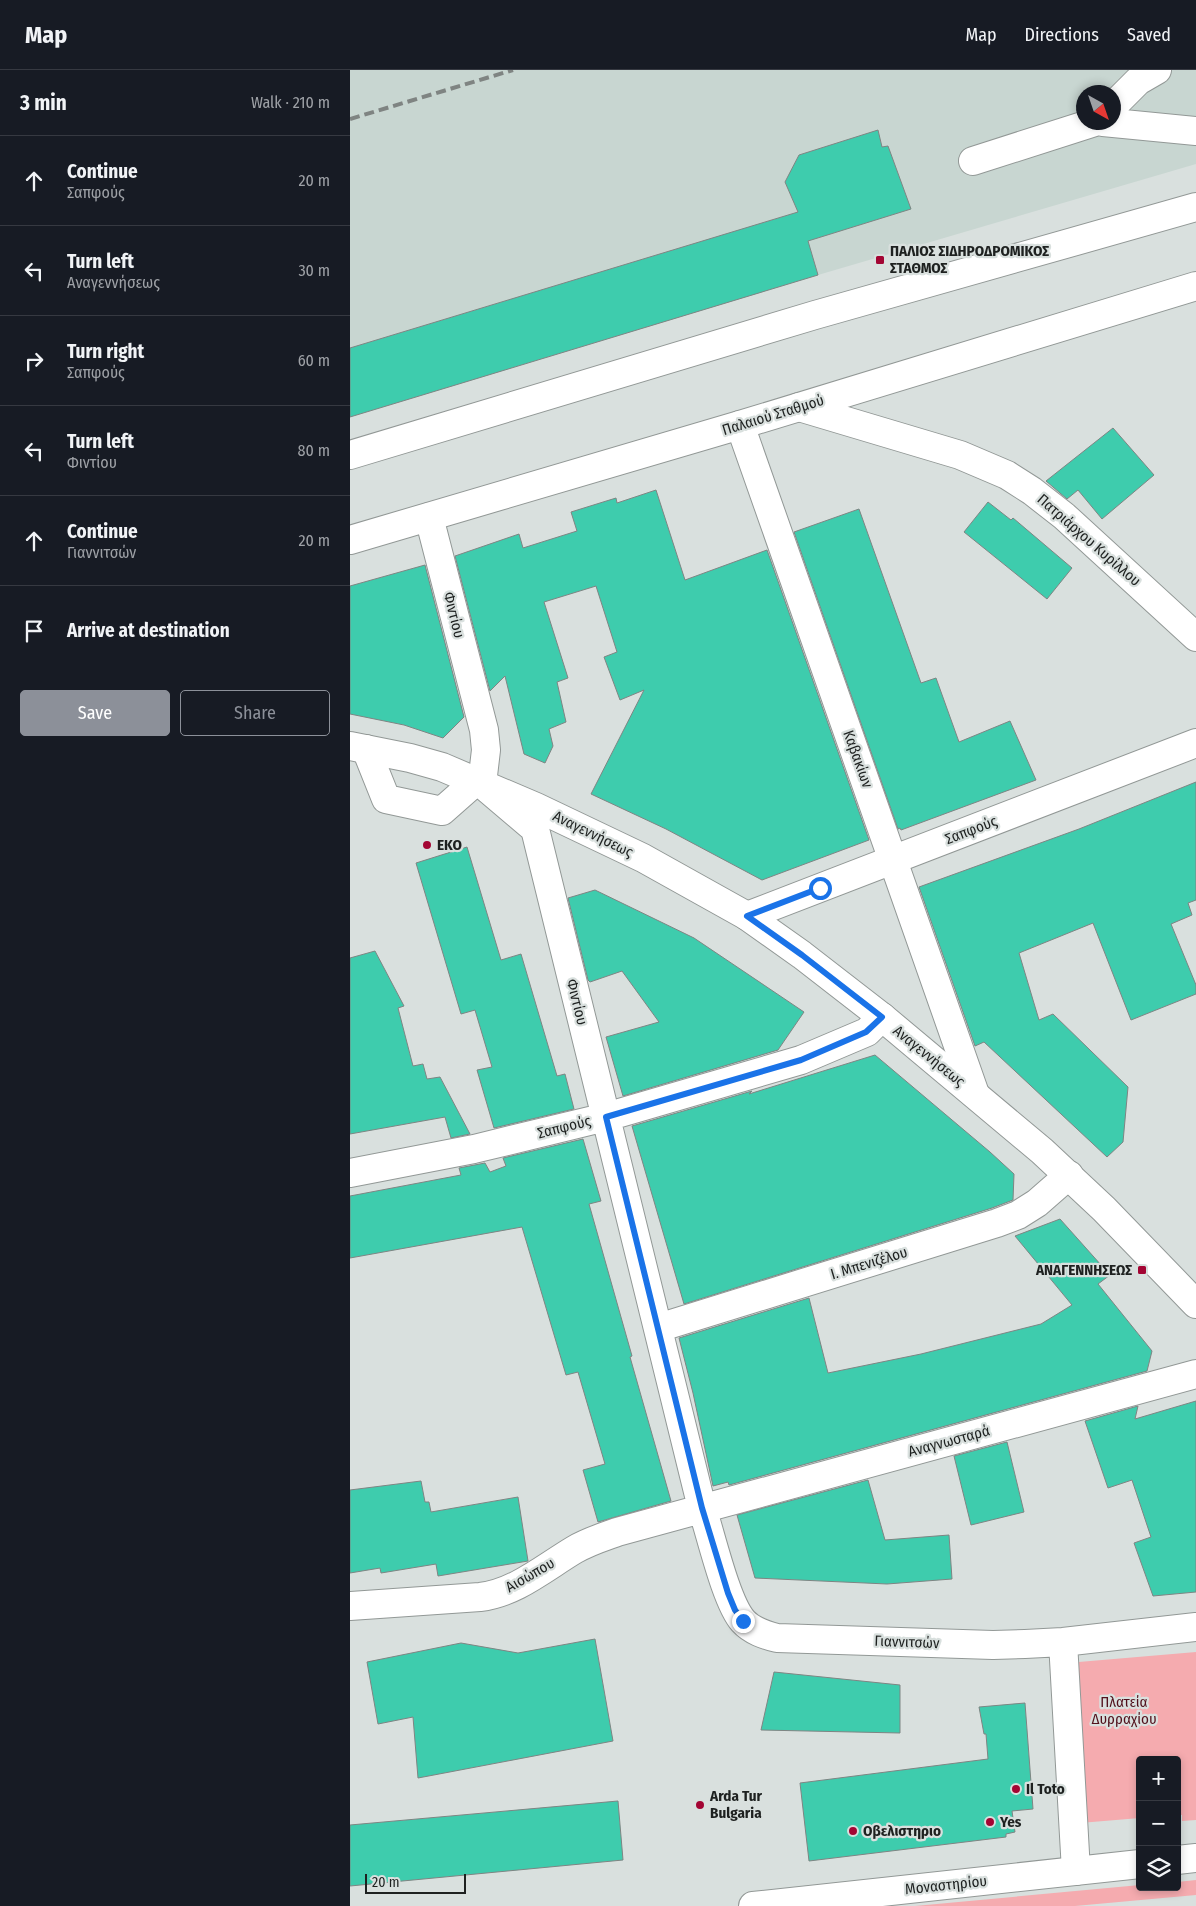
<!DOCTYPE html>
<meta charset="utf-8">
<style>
body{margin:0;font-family:"Fira Sans Condensed",sans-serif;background:#20242c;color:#f1f3f6}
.controls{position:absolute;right:15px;bottom:15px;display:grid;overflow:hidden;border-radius:5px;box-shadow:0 2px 8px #0003}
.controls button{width:45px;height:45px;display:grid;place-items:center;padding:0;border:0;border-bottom:1px solid #363941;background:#171b24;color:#f1f3f6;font:25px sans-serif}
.compass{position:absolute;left:726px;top:15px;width:45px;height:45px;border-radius:50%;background:#171b24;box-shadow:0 2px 8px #0003;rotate:140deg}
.scale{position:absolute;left:15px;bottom:12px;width:101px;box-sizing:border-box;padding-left:5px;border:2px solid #1e2120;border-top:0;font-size:14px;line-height:18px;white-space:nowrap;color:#1e2120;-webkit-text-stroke:4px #d9e0de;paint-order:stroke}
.stop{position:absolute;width:15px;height:15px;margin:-11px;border:4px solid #1a73e8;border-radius:50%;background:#fff}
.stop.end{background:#1a73e8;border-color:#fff;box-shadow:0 1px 5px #0008}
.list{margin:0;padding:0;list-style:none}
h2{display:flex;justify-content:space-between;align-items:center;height:65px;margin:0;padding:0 20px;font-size:21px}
h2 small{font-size:16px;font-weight:400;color:#9ea1a6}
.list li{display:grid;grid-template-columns:32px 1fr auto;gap:15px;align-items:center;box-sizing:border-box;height:90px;padding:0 20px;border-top:1px solid #363941}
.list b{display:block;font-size:19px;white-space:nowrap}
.list p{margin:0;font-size:16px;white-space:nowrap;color:#9ea1a6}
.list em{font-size:16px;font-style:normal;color:#9ea1a6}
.actions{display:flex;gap:10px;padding:15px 20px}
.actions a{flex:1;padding:11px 0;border:1px solid #8c9099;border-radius:5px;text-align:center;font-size:18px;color:#8c9099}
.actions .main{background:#8c9099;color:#fff}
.icon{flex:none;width:28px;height:28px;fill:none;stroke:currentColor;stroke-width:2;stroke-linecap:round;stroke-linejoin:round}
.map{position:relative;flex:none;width:846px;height:1836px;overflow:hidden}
header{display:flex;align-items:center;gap:30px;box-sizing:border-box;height:70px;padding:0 25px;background:#171b24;border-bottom:1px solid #363941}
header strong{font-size:24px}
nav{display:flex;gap:28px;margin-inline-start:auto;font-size:18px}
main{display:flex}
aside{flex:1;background:#171b24}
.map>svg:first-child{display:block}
.built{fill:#c8d6d1;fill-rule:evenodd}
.green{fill:#f5abaf}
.building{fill:#3eccad;stroke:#7e8583}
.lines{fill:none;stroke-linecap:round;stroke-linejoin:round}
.minor-casing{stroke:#929896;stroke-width:30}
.major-casing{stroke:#929896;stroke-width:30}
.highway-casing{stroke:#929896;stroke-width:30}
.minor{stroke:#fff;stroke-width:28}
.major{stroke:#fff;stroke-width:28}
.highway{stroke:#fff;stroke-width:28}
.rail{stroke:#7f8482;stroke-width:4;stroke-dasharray:10 5;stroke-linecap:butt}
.route{stroke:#1a73e8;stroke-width:6}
.poi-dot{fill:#a30533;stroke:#d9e0de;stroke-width:2}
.labels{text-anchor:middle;stroke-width:4.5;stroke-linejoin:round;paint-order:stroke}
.poi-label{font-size:15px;font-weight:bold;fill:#1e2120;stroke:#d9e0de;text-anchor:start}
.street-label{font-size:15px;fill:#1e2120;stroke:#d9e0de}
.park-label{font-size:15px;fill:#52111c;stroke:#d9e0de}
</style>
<header>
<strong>Map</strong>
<nav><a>Map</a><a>Directions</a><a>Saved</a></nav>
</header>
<main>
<aside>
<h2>3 min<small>Walk · 210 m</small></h2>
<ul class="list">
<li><svg class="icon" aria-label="ahead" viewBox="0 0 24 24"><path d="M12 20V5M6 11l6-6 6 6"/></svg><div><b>Continue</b><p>Σαπφούς</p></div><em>20 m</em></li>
<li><svg class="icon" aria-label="left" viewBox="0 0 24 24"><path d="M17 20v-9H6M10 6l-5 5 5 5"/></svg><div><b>Turn left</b><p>Αναγεννήσεως</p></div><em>30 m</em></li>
<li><svg class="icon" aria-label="right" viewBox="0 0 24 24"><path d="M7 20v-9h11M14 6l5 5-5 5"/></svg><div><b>Turn right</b><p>Σαπφούς</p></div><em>60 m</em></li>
<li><svg class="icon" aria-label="left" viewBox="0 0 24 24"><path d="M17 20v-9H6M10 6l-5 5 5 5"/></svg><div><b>Turn left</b><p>Φιντίου</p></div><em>80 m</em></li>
<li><svg class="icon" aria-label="ahead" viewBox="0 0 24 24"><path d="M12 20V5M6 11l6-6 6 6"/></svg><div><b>Continue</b><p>Γιαννιτσών</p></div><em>20 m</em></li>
<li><svg class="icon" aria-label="arrive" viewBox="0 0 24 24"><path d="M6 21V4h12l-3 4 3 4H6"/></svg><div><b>Arrive at destination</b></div></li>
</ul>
<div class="actions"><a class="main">Save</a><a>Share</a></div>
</aside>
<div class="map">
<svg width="846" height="1836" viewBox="0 0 846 1836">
<rect width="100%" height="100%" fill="#d9e0de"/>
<!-- built -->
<path class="built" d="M 0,0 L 846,0 L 846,94 L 468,205 L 0,347 ZM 734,22 L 764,22 L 764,52 L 734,52 Z"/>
<!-- green -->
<path class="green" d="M 846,1582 L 846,1750 L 832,1751 L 832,1745 L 827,1745 L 827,1690 L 790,1690 L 790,1748 L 730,1753 L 717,1593 Z
M 846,1810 L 846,1825 L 725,1836 L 565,1836 L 790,1815 L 790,1817 L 827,1817 L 827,1812 Z"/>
<!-- building -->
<path class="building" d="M 528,60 L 532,77 L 538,76 L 561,139 L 458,171 L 468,205 L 0,347 L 0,278 L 448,142 L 435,112 L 449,85 Z
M 763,358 L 804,405 L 752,449 L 728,420 L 717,429 L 696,411 Z
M 306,420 L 335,510 L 417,480 L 519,770 L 412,810 L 316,759 L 241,724 L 294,620 L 270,630 L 254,587 L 267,582 L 246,516 L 194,532 L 218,608 L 207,612 L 216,652 L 199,659 L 203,676 L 195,693 L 174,684 L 155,606 L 140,621 L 105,486 L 169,464 L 173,478 L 227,461 L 221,442 L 266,428 L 267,433 Z
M 638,432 L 661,450 L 663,448 L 722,498 L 697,529 L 614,462 Z
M 509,439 L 571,613 L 586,608 L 609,672 L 660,651 L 686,710 L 551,760 L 550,758 L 548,759 L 444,462 Z
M 75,495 L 114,647 L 93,668 L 54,655 L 0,644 L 0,516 Z
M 846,712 L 846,830 L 838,833 L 842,845 L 821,854 L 846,915 L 846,924 L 781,950 L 743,853 L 669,883 L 689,950 L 703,944 L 778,1017 L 773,1072 L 757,1087 L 634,972 L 625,976 L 569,817 L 729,759 Z
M 117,777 L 151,890 L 171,884 L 207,1006 L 215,1004 L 224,1039 L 144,1058 L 127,1000 L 142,997 L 125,940 L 111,944 L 66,793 Z
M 245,820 L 344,868 L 454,942 L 428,980 L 273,1026 L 256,967 L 309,952 L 272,901 L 240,912 L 238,910 L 218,828 Z
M 25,881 L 54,936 L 48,938 L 63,996 L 73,994 L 77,1009 L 90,1007 L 120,1064 L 101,1068 L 95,1047 L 0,1064 L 0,888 Z
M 525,985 L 640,1082 L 664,1104 L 663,1130 L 642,1138 L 334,1234 L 282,1056 L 402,1021 L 399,1024 Z
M 233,1069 L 251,1131 L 239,1134 L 282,1286 L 280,1287 L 321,1431 L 248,1452 L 233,1400 L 255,1394 L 228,1302 L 216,1305 L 172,1157 L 0,1188 L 0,1126 L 111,1105 L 109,1098 L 135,1093 L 140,1102 L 156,1096 L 153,1088 Z
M 710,1149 L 760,1205 L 748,1214 L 802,1281 L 797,1301 L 379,1415 L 378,1412 L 363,1416 L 343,1323 L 329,1268 L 459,1228 L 478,1303 L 571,1284 L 691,1254 L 722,1235 L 665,1166 Z
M 846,1331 L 846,1522 L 803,1526 L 784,1473 L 801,1467 L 782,1410 L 758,1418 L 735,1351 L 788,1336 L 785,1349 Z
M 657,1372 L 674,1442 L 621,1455 L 604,1386 Z
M 518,1410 L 535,1470 L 599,1465 L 602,1509 L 537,1514 L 405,1508 L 387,1445 Z
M 71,1411 L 75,1432 L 79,1432 L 81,1442 L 168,1427 L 178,1491 L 88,1506 L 86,1494 L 31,1503 L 30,1498 L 0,1503 L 0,1420 Z
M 245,1569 L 263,1671 L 68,1708 L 63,1647 L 28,1654 L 17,1592 L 111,1573 L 168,1583 Z
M 424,1602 L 550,1615 L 550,1663 L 411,1660 Z
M 675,1633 L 683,1739 L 662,1741 L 665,1762 L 656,1764 L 656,1767 L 459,1791 L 450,1713 L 638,1689 L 636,1664 L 634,1664 L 629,1637 Z
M 268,1731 L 273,1790 L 0,1816 L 0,1755 Z"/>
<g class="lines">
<!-- minor casing -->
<g class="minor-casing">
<path id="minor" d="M 764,35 L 788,11 L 807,0
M 753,52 L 846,61
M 623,91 L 745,52
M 449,337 L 610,385 L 657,405 L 682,421 L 714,446 L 846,567
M 390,355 L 625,1024
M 79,447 L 134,660 L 136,680 L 132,714 L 185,759 L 352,1438 C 361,1465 376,1532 393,1551 C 402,1561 415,1565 427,1568 L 643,1575 L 675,1574 L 713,1572 L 846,1557
M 16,679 L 36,729 L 92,741 L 126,711
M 397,846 L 846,673
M 0,1103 L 124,1079 L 256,1047 L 451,990 L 517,962 L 532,947
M 308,1258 L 647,1153 L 668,1145 L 687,1133 L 719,1105
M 0,1536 L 130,1527 C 165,1523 194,1498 224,1480 C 237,1472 253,1467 267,1462 L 846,1304
M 713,1572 L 726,1801"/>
</g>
<!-- major casing -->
<g class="major-casing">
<path id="major" d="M 0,676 L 60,688 L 92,697 L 186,737 L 293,788 L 397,846 L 452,885 L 532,947 L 692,1081 L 754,1139 L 846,1234
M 827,1790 L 846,1788
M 403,1836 L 790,1794"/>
</g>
<!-- highway casing -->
<g class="highway-casing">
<path id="highway" d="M 0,385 L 465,245 L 846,137
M 0,470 L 390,355 L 846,216"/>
</g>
<!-- minor -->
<use href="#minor" class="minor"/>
<!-- major -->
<use href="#major" class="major"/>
<!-- highway -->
<use href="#highway" class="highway"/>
<!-- rail -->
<path class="rail" d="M 0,49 L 163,0"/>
</g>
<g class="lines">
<!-- route -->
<path class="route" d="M 393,1551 L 385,1540 L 378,1523 L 352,1438 L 256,1047 L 451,990 L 516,962 L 532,947 L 452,885 L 397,846 L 470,818"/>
</g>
<!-- markers -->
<g class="poi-dot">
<rect x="525" y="185" width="10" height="10" rx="2.5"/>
<circle cx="77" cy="775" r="5"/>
<rect x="787" y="1195" width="10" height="10" rx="2.5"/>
<circle cx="666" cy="1719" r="5"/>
<circle cx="350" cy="1735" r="5"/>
<circle cx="640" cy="1752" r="5"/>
<circle cx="503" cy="1761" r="5"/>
</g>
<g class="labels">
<!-- poi labels -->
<g class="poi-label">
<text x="540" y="186">ΠΑΛΙΟΣ ΣΙΔΗΡΟΔΡΟΜΙΚΟΣ<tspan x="540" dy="17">ΣΤΑΘΜΟΣ</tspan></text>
<text x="87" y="780">EKO</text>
<text x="782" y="1205" text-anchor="end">ΑΝΑΓΕΝΝΗΣΕΩΣ</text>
<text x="676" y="1724">Il Toto</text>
<text x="360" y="1731">Arda Tur<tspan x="360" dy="17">Bulgaria</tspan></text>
<text x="650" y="1757">Yes</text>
<text x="513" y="1766">Οβελιστηριο</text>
</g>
<!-- street labels -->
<g class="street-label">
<text transform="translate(423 345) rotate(-17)" y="5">Παλαιού Σταθμού</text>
<text transform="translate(739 470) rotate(41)" y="5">Πατριάρχου Κυρίλλου</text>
<text transform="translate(104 545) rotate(76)" y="5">Φιντίου</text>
<text transform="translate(508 689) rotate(70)" y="5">Καβακίων</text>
<text transform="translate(621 760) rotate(-21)" y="5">Σαπφούς</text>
<text transform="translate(243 764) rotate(26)" y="5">Αναγεννήσεως</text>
<text transform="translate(227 932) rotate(76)" y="5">Φιντίου</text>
<text transform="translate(579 986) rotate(39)" y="5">Αναγεννήσεως</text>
<text transform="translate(214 1057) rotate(-14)" y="5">Σαπφούς</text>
<text transform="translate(519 1193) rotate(-17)" y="5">Ι. Μπενιζέλου</text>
<text transform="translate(599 1371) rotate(-15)" y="5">Αναγνωσταρά</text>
<text transform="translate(180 1505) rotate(-30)" y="5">Αισώπου</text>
<text transform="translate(557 1572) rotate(2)" y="5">Γιαννιτσών</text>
<text transform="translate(596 1815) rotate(-6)" y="5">Μοναστηρίου</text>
</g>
<!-- park labels -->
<g class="park-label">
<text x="774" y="1637">Πλατεία<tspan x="774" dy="17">Δυρραχίου</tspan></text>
</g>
</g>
</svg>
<div class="controls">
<button>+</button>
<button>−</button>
<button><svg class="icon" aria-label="layers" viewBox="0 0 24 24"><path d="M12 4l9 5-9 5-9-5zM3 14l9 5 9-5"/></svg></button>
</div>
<svg class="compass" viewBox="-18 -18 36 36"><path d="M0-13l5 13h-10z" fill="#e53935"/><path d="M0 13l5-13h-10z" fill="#9ea1a6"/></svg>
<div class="scale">20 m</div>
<div class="stop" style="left:470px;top:818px"></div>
<div class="stop end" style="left:393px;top:1551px"></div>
</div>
</main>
